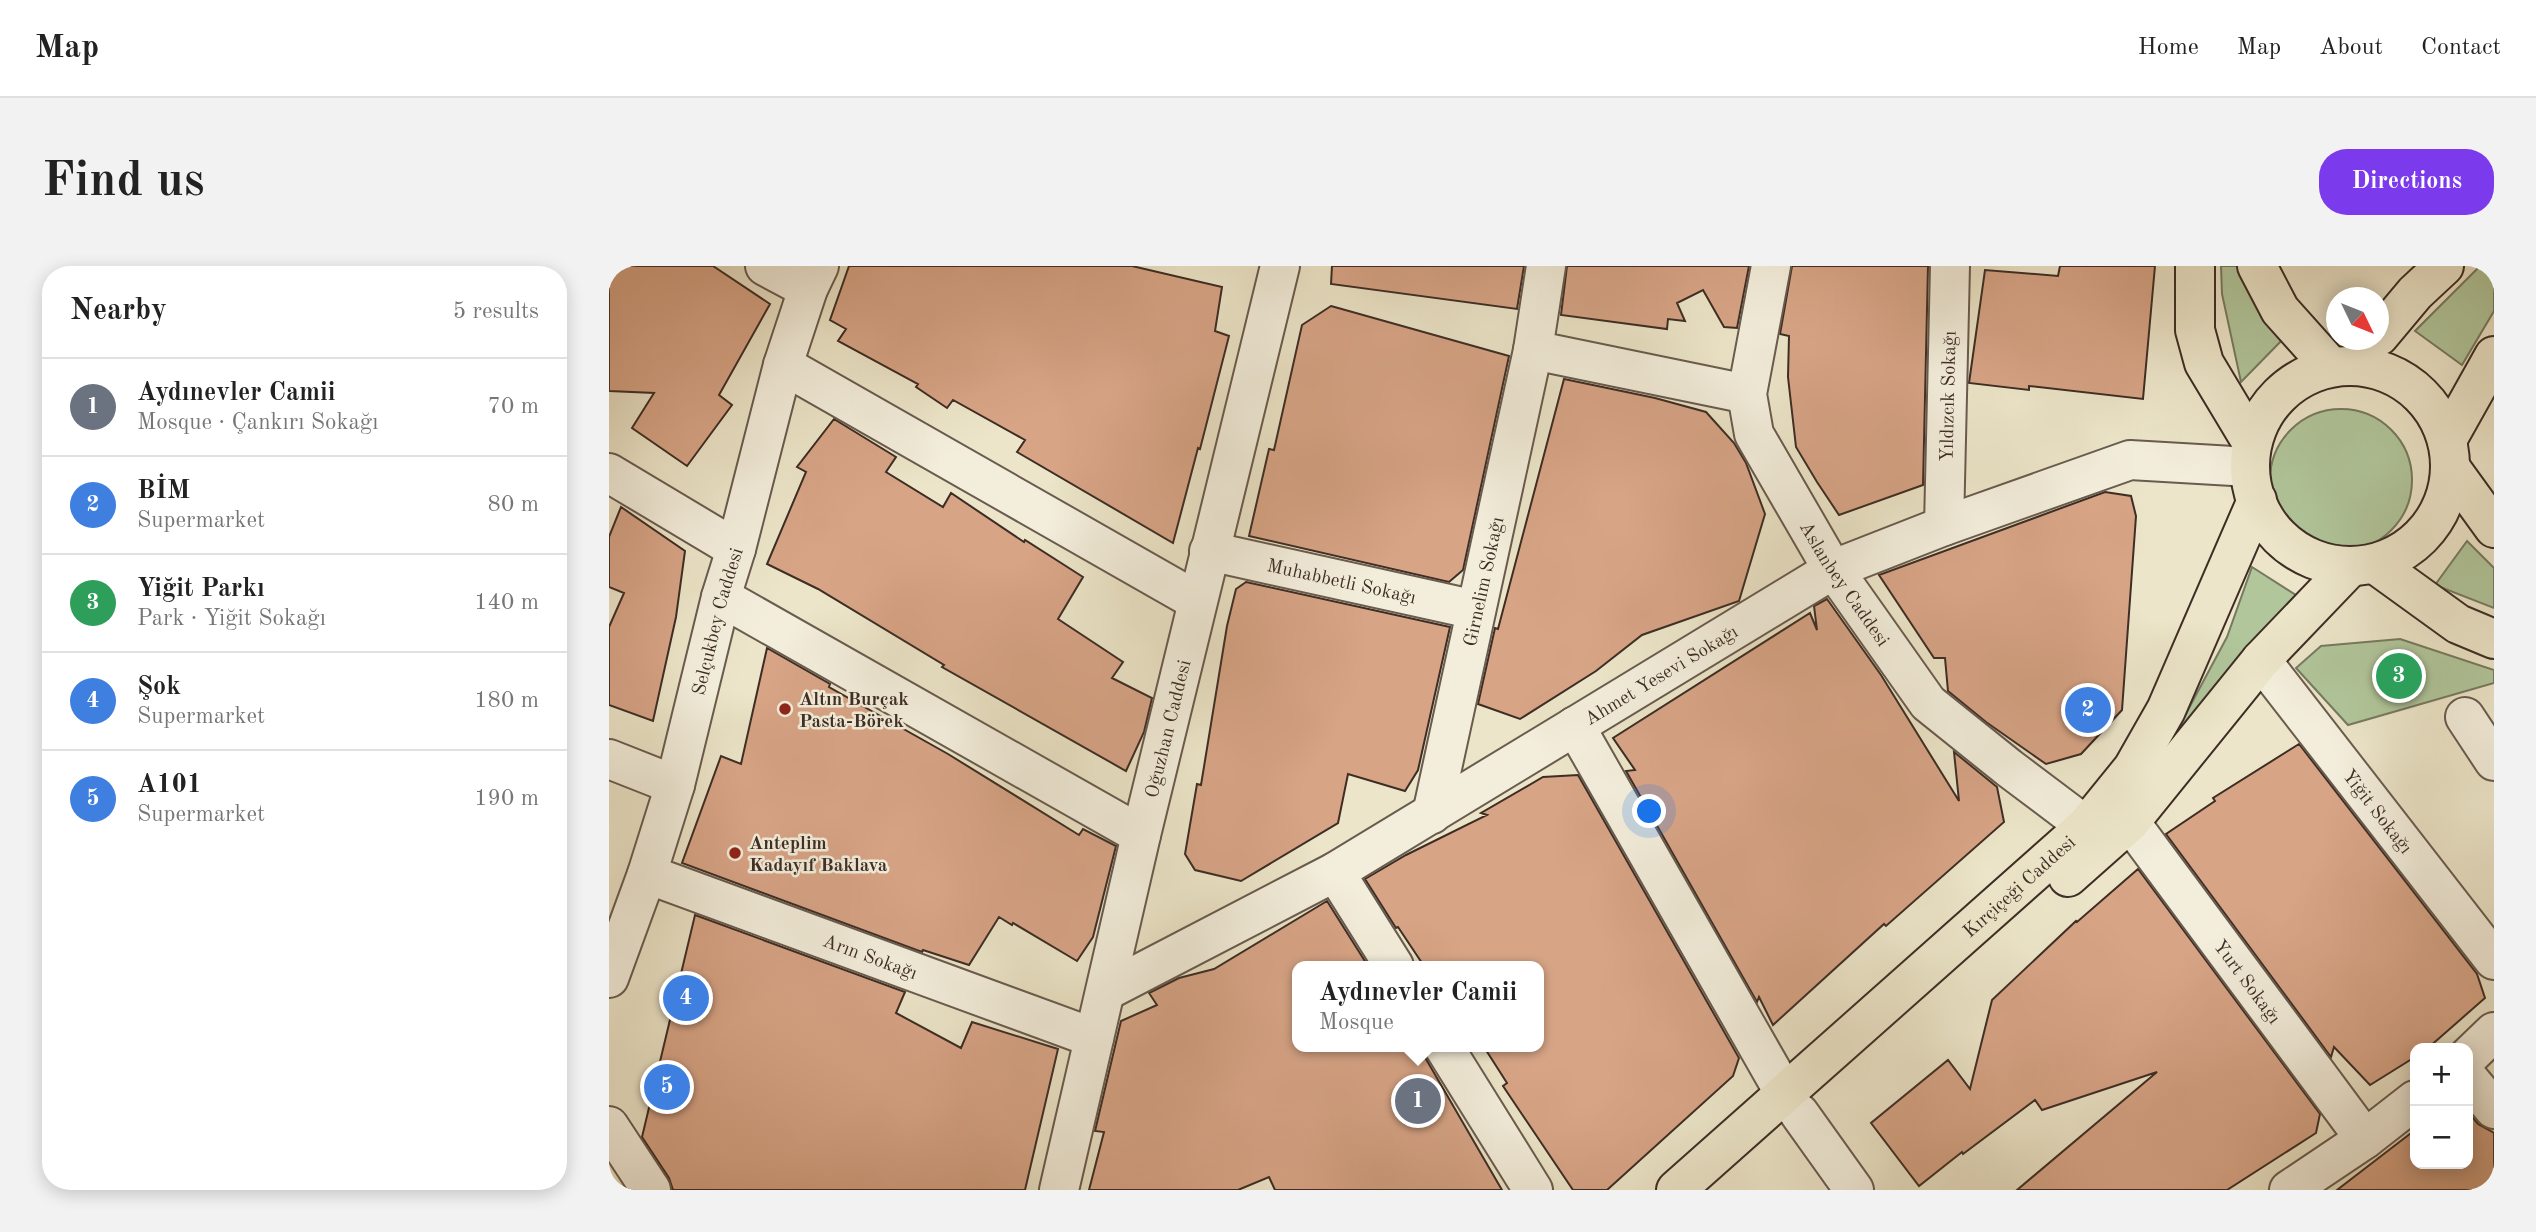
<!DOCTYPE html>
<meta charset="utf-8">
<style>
body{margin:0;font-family:"Old Standard TT",serif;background:#f2f2f2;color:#222}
.controls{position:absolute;right:21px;bottom:21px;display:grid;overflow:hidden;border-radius:14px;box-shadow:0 4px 18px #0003}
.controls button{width:63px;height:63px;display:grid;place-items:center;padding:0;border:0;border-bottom:2px solid #e0e0e0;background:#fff;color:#222;font:35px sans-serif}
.compass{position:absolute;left:1717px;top:21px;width:63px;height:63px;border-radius:50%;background:#fff;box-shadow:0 4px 18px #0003;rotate:133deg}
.you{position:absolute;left:1041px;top:546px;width:24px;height:24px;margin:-18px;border:5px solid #fff;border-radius:50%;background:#1a73e8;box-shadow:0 0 0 10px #1a73e833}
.badge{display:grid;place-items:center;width:46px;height:46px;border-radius:50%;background:#7c3aed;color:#fff;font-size:23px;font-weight:700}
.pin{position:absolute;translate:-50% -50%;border:4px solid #fff;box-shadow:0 2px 7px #0006}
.popup{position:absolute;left:683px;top:695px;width:252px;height:91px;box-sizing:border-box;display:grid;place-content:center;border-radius:14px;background:#fff;filter:drop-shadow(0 2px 5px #0005);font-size:23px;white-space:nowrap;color:#767676}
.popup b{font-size:26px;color:#222}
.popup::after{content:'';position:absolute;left:50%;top:100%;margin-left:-14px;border:14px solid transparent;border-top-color:#fff}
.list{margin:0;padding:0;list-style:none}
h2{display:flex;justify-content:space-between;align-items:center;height:91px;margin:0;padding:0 28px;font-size:30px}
h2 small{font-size:23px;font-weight:400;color:#767676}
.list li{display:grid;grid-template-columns:46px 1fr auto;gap:21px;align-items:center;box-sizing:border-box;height:98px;padding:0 28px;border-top:2px solid #e0e0e0}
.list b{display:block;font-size:26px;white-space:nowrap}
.list p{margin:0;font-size:23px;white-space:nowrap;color:#767676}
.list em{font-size:23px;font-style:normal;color:#767676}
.map{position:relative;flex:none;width:1885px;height:924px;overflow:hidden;border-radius:28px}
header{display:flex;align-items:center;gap:42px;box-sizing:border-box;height:98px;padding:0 35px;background:#fff;border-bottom:2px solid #e0e0e0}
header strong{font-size:33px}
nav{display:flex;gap:38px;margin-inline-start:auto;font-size:24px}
.intro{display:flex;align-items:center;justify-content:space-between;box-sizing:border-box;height:168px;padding:0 42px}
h1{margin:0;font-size:49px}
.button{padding:18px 32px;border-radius:28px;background:#7c3aed;color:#fff;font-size:24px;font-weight:700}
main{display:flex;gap:42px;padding:0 42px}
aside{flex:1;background:#fff;border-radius:28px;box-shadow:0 4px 18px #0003}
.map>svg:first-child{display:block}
.green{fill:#b1c69b;stroke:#777a60;stroke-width:2}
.building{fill:#d7a486;stroke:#3d2d25;stroke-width:2}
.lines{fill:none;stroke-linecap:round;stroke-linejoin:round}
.minor-casing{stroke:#695b4e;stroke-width:42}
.major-casing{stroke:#3d2d25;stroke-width:42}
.minor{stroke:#f3eedc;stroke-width:38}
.major{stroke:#ece5c9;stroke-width:38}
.poi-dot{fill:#8f2418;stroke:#f3eedc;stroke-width:2.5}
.labels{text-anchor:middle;stroke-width:5;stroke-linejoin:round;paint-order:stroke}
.street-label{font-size:19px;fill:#3d2d25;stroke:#f3eedc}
.poi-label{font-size:19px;font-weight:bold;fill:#3d2d25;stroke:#f3eedc;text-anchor:start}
</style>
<header>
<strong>Map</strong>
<nav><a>Home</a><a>Map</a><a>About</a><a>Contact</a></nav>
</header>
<div class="intro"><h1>Find us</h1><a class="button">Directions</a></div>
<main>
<aside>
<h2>Nearby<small>5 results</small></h2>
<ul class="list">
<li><span class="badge" style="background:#6b7280">1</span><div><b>Aydınevler Camii</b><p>Mosque · Çankırı Sokağı</p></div><em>70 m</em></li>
<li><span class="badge" style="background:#3f7fe0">2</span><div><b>BİM</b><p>Supermarket</p></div><em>80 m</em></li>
<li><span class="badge" style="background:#2e9e5b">3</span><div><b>Yiğit Parkı</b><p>Park · Yiğit Sokağı</p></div><em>140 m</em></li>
<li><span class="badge" style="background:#3f7fe0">4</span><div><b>Şok</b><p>Supermarket</p></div><em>180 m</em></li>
<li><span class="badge" style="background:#3f7fe0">5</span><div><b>A101</b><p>Supermarket</p></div><em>190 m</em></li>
</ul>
</aside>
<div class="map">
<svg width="1885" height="924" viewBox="0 0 1885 924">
<rect width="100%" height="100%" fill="#ece5c9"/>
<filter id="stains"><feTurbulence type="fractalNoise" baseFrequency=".00286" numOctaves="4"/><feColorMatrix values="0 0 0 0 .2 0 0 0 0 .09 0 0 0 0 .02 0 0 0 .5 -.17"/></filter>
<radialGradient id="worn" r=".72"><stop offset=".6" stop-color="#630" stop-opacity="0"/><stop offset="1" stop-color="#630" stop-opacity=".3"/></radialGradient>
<!-- green -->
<path class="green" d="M 1612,0 L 1631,0 L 1678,69 L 1632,116 L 1613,28 Z
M 1871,0 L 1885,0 L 1885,45 L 1853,99 L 1806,65 Z
M1661 214a71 71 0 1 1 142 0a71 71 0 1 1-142 0Z
M 1858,275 L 1885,302 L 1885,342 L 1826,319 Z
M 1643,301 L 1690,331 L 1564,472 L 1618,371 Z
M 1791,373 L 1885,404 L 1885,417 L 1739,459 L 1687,402 L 1712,380 Z"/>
<!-- building -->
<path class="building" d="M 0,0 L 104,0 L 161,38 L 110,129 L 123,139 L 78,200 L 23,162 L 45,127 L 0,125 Z
M 240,0 L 523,0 L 613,21 L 606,65 L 620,70 L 591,183 L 589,182 L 564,277 L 408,186 L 416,174 L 344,134 L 338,142 L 307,121 L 309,118 L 229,75 L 237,63 L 221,54 Z
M 723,0 L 915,0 L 908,43 L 722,18 Z
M 958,0 L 1140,0 L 1128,62 L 1115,61 L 1094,24 L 1068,37 L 1076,55 L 1059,53 L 1058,63 L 952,49 Z
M 1183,0 L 1319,0 L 1314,219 L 1230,249 L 1208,216 L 1187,181 L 1179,111 L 1180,70 L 1171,68 Z
M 1451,0 L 1546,0 L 1534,133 L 1420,120 L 1420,124 L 1360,117 L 1376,4 L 1449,10 Z
M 722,40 L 900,90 L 854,304 L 840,316 L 640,270 L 660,183 L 665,184 L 693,59 Z
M 955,113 L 1046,132 L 1097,146 L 1125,177 L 1137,197 L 1156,248 L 1130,335 L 1033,369 L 987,405 L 911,453 L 869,438 L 886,362 L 889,363 Z
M 225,153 L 287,191 L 277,206 L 334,241 L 342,227 L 415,276 L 416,274 L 474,311 L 449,353 L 514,396 L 503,412 L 543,432 L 535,466 L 517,505 L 333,401 L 335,399 L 209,323 L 158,298 L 197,206 L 188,201 Z
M 1496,226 L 1522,230 L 1527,250 L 1513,444 L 1472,488 L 1437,498 L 1377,456 L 1339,425 L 1336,392 L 1325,392 L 1270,309 Z
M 12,241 L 76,285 L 67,351 L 44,455 L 0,439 L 0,361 L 15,327 L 0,321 L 0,271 Z
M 637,316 L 841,361 L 809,504 L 796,525 L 739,508 L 729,557 L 632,615 L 586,604 L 576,588 L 588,518 L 592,519 L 618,360 L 627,323 Z
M 1218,333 L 1272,409 L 1350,535 L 1345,486 L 1388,521 L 1395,556 L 1277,660 L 1275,658 L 1164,759 L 1150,731 L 1148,736 L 1017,505 L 1026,504 L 1004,472 L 1201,347 L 1208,364 L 1205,340 Z
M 158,382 L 221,418 L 220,421 L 339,488 L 470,569 L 474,563 L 507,580 L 484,671 L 468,695 L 404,657 L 403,659 L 390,651 L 360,699 L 314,684 L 313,686 L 73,597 L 112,490 L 132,498 Z
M 1690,478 L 1868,708 L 1876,732 L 1819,782 L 1806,782 L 1806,791 L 1761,819 L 1725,781 L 1722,791 L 1557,568 L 1606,535 L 1604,532 Z
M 969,509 L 1130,792 L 1124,810 L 998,924 L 964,924 L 894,820 L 898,817 L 875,781 L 930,781 L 930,700 L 815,700 L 789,661 L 787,662 L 756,613 L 797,589 L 878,549 L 872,547 L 934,511 Z
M 1529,603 L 1711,848 L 1707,867 L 1618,924 L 1408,924 L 1548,806 L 1433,844 L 1426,834 L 1354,888 L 1353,886 L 1310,920 L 1262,857 L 1339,794 L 1361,823 L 1383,734 L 1467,655 L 1468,656 Z
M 718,635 L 759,700 L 688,700 L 688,781 L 810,781 L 893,924 L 666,924 L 660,911 L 629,924 L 480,924 L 495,866 L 486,865 L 512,755 L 548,739 L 540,727 L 570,712 L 605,703 Z
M 86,649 L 296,726 L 287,747 L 352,782 L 363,756 L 449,783 L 416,924 L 64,924 L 60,912 L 33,871 Z
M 1859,846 L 1869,858 L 1885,867 L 1885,924 L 1728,924 L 1806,864 L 1806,898 L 1859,898 Z"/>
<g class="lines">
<!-- minor casing -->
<g class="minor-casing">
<g id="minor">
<path d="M 156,0 L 199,23"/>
<path d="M 937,0 L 924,84 L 1138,128"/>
<path id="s1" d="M 1162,0 L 1138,128 L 1145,168 L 1218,294 L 1319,437 L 1400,502 L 1477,560"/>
<path d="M 174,99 L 588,335"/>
<path d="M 0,207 L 127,283"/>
<path id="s2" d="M 1335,260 L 1341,0"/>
<path id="s3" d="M 600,285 L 867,344"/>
<path d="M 112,331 L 532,569"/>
<path id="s4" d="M 1652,394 L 1885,694"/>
<path d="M 1856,451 L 1885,495"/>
<path d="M 966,460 L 1176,828"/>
<path d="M 0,493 L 66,519"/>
<path id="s5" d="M 823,548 L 924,84"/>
<path id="s6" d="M 1521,556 L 1756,873"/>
<path d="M 726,606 L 785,700"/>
<path id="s7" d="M 38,608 L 485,772"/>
<path id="s8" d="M 0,712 L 38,608 L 66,519 L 112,331 L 127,283 L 174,99 L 199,23 L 210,0"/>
<path id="s9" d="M 497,725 L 726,606 L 1225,303 L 1335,260 L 1521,194 L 1641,201"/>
<path d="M 835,781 L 924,924"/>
<path d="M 1859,791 L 1885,766"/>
<path d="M 1859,812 L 1885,843"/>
<path d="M 1190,847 L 1245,924"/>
<path d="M 0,860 L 42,924"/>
<path id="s10" d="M 450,924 L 532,569 L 671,0"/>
<path d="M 1680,924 L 1756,873 L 1806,834"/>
</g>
</g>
<!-- major casing -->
<g class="major-casing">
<g id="major">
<path d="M 1586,0 L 1586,64 L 1595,97 L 1643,177"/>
<path d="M 1648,0 L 1671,44 L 1722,101"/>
<path d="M 1770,70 L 1806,27 L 1835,0"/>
<circle cx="1741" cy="200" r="100"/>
<path d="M 1838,174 L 1885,90"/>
<path d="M 1841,201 L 1885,262"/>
<path d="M 1766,298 L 1849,358 L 1885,373"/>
<path d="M 1459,611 L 1521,556 L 1652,394 L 1741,301"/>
<path id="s11" d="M 1067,924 L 1477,560 L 1524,502 L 1557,444 L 1648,234"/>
</g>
</g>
<!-- minor -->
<use href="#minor" class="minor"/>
<!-- major -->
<use href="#major" class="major"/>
</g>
<!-- markers -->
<g class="poi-dot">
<circle cx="176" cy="443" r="7"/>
<circle cx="126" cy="587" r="7"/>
</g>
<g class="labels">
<!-- street labels -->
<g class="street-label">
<text dy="7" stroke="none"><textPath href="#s2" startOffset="130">Yıldızcık Sokağı</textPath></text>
<text dy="7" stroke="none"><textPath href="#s3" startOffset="136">Muhabbetli Sokağı</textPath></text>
<text dy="7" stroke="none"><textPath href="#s5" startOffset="238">Girnelim Sokağı</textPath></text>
<text dy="7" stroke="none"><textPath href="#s1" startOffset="346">Aslanbey Caddesi</textPath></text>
<text dy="7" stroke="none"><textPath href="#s8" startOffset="373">Selçukbey Caddesi</textPath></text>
<text dy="7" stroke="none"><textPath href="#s9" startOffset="639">Ahmet Yesevi Sokağı</textPath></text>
<text dy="7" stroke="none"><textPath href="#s10" startOffset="474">Oğuzhan Caddesi</textPath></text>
<text dy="7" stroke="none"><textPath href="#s4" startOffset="191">Yiğit Sokağı</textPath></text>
<text dy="7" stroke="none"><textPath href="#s11" startOffset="458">Kırçiçeği Caddesi</textPath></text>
<text dy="7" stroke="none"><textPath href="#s7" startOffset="238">Arın Sokağı</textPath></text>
<text dy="7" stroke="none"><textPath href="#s6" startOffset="198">Yurt Sokağı</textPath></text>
</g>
<!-- poi labels -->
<g class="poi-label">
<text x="190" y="439">Altın Burçak<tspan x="190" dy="22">Pasta-Börek</tspan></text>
<text x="140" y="583">Anteplim<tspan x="140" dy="22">Kadayıf Baklava</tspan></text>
</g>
</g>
<rect width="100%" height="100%" filter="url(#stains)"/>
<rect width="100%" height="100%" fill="url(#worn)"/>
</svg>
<div class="controls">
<button>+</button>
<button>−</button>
</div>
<svg class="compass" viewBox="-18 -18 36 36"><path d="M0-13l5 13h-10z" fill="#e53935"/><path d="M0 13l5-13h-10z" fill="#767676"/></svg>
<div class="you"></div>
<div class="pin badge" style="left:809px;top:835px;background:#6b7280">1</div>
<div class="popup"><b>Aydınevler Camii</b>Mosque</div>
<div class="pin badge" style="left:1479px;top:444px;background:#3f7fe0">2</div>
<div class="pin badge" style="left:1790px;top:410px;background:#2e9e5b">3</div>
<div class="pin badge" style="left:77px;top:732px;background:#3f7fe0">4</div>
<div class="pin badge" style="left:58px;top:821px;background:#3f7fe0">5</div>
</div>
</main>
